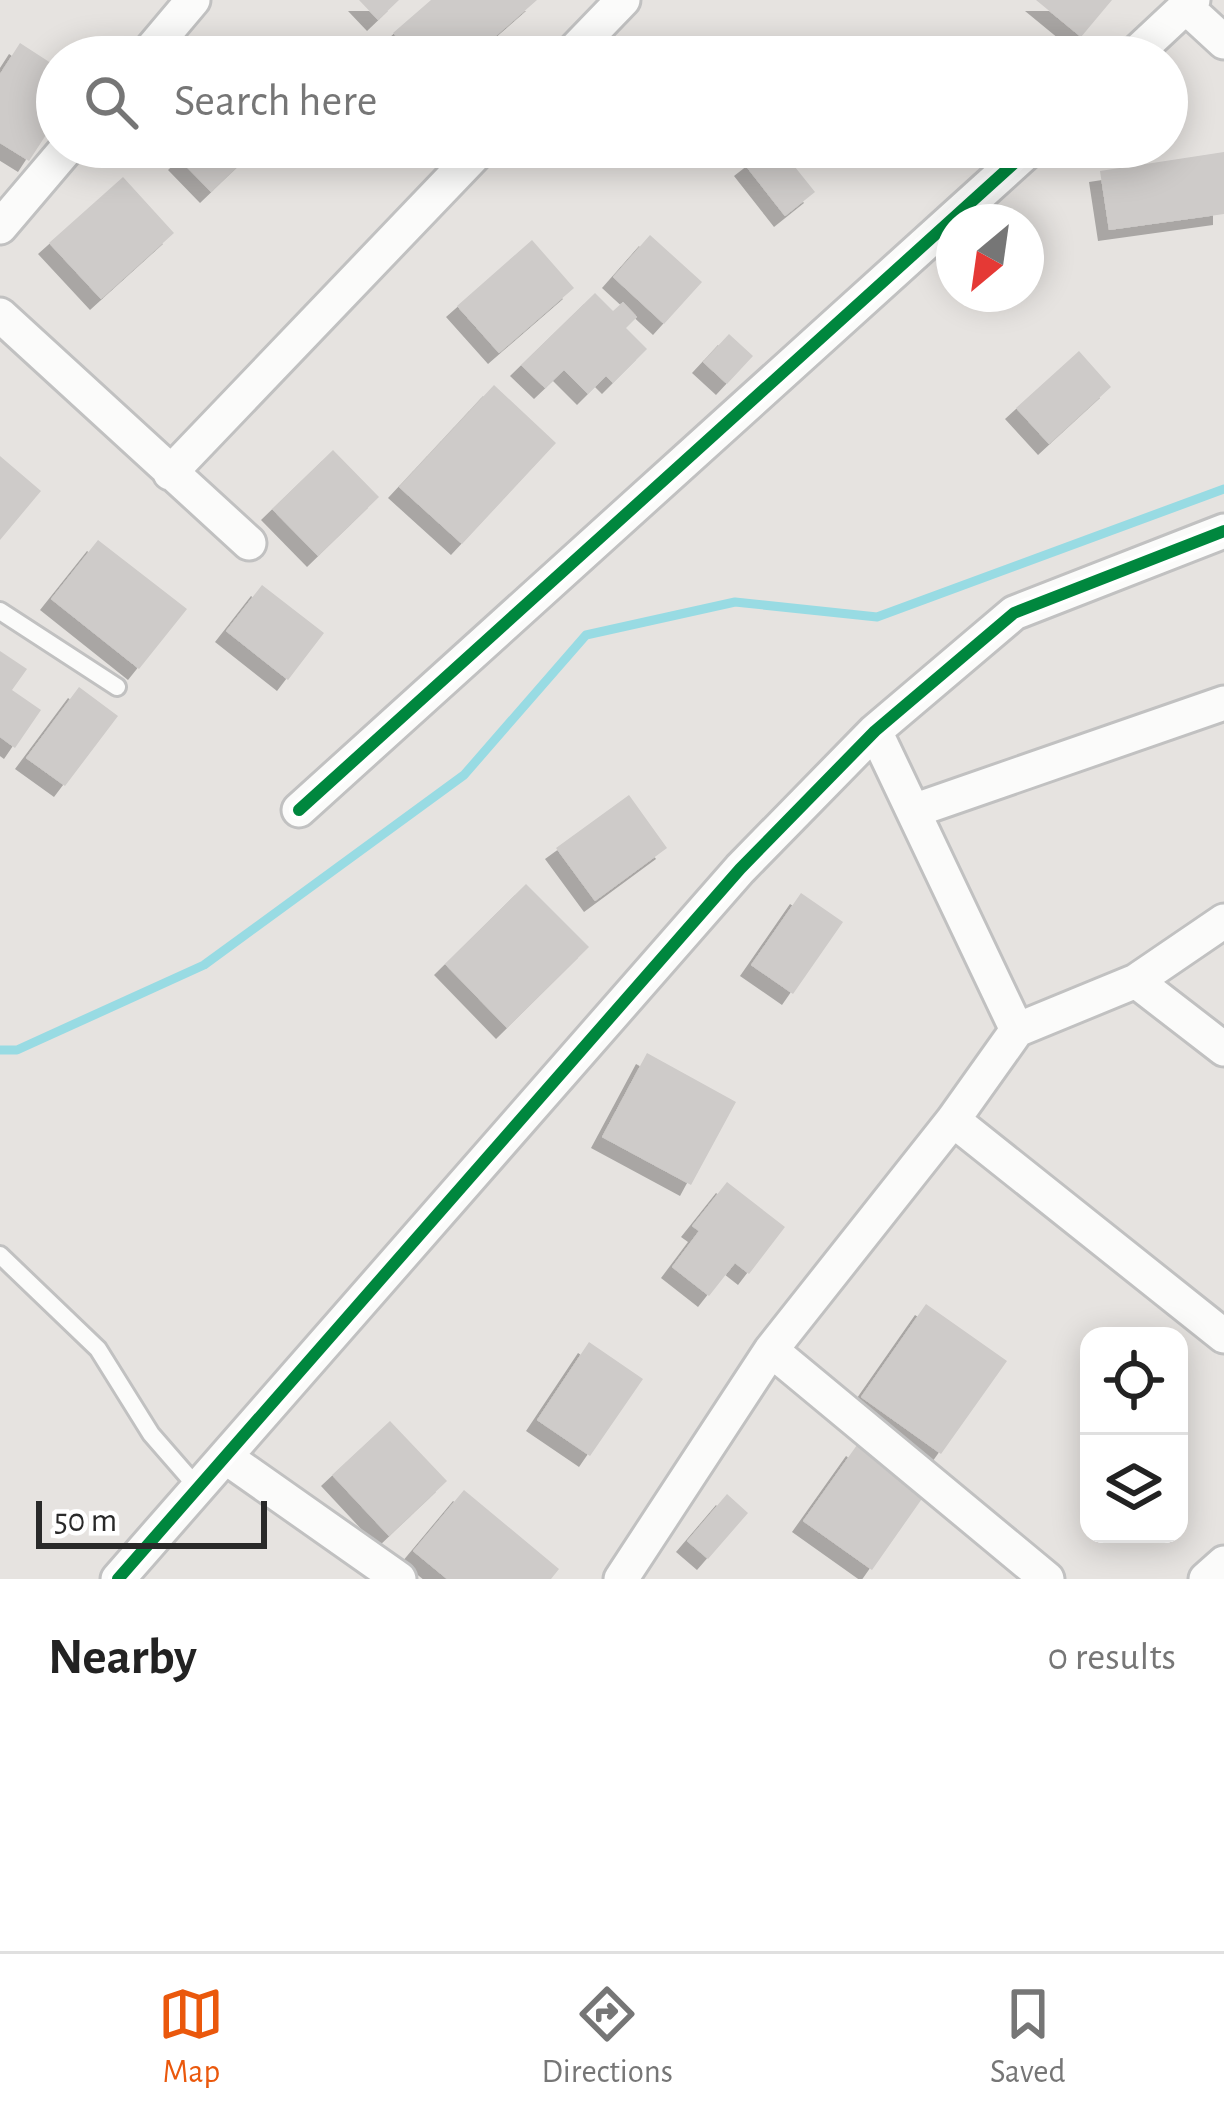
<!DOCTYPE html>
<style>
body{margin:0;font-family:"Alegreya Sans",sans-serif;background:#f6f6f6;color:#222}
.controls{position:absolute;right:36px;bottom:36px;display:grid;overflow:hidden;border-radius:24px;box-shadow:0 6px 30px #0003}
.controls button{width:108px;height:108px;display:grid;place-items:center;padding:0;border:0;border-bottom:3px solid #e0e0e0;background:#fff;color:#222;font:60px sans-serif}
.compass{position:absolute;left:936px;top:204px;width:108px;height:108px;border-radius:50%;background:#fff;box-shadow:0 6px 30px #0003;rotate:209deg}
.scale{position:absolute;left:36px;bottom:30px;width:231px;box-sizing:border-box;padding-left:12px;border:6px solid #292929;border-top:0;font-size:33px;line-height:42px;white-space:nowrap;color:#292929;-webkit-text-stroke:9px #fff;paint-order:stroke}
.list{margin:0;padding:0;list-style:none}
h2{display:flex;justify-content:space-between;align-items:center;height:156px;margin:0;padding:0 48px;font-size:51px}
h2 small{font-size:39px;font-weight:400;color:#767676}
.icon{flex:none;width:66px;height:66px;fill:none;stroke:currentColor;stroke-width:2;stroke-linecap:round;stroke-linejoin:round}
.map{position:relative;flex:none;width:1224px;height:1579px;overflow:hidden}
.search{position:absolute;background:#fff;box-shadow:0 6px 30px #0003;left:36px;right:36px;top:36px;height:132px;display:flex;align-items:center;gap:30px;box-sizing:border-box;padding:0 42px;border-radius:66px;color:#767676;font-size:45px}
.sheet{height:372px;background:#fff}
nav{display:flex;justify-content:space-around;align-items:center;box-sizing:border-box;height:168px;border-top:3px solid #e0e0e0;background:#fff;font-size:33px;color:#767676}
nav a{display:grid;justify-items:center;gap:6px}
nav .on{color:#ea580c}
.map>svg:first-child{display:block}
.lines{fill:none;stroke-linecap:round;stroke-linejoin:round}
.stream{stroke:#98dbe3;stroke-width:9}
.building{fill:#cecbc9;filter:url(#shadow)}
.lane-casing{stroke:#c1c1c1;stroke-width:22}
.street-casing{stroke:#c1c1c1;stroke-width:39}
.lane{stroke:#fbfbfa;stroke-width:16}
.street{stroke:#fbfbfa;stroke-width:33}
.cycleway-casing{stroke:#fff;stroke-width:20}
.cycleway{stroke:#00873e;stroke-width:12}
</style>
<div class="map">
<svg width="1224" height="1579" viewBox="0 0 1224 1579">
<defs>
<filter id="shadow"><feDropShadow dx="-11" dy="11" stdDeviation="0" flood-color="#0004"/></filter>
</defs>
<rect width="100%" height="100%" fill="#e6e3e0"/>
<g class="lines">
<!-- stream -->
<path class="stream" d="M 0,1050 L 17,1050 L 204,965 L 464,775 L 586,635 L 735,602 L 877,617 L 1224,489"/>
</g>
<!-- building -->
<path class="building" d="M 359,0 L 399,0 L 378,20 Z
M 431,0 L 537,0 L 489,42 L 502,57 L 415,57 L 393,33 Z
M 1036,0 L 1112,0 L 1081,37 Z
M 20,43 L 57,67 L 57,118 L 29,161 L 0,143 L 0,74 Z
M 192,147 L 258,147 L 211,192 L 179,159 Z
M 768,147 L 779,147 L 815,192 L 785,216 L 745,165 Z
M 1224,152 L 1224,214 L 1109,230 L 1100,171 Z
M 123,177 L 174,233 L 101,299 L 49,243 Z
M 650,235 L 702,282 L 664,324 L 613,277 Z
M 532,240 L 574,288 L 499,353 L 457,306 Z
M 595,293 L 613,311 L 623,302 L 637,317 L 626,328 L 647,349 L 613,383 L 606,376 L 588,394 L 564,370 L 545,388 L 521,365 Z
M 729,334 L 753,356 L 727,384 L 703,362 Z
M 1079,351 L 1111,387 L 1049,444 L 1016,408 Z
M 494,385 L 556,443 L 462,544 L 399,487 Z
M 333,450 L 379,497 L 318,556 L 272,509 Z
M 0,456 L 41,491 L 0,540 Z
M 98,540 L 187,609 L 139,669 L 51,599 Z
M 262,585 L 324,633 L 288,680 L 226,631 Z
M 0,651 L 27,669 L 12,690 L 41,710 L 15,748 L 0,737 Z
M 79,687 L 118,716 L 65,786 L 26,758 Z
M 629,795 L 667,848 L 595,901 L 556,848 Z
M 526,884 L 589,947 L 507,1028 L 445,964 Z
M 801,893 L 843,922 L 793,994 L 751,965 Z
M 647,1053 L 736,1102 L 691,1185 L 602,1137 Z
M 727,1182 L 785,1227 L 749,1274 L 735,1263 L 709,1296 L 672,1267 L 699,1231 L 692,1226 Z
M 926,1304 L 1007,1361 L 941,1454 L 861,1397 Z
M 589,1342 L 643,1379 L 590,1456 L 537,1420 Z
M 390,1421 L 447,1481 L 389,1536 L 332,1475 Z
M 857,1445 L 926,1493 L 872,1570 L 803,1521 Z
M 464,1490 L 559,1569 L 551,1579 L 447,1579 L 413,1551 Z
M 727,1494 L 748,1513 L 708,1559 L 687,1541 Z"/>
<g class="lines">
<!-- lane casing -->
<g class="lane-casing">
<path id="lane" d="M 0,611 L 117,687
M 0,1255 L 98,1349 L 151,1434 L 198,1488"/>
</g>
<!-- street casing -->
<g class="street-casing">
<path id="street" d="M 1186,7 L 1224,42
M 145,57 L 193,0
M 568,57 L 623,0
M 1132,57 L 1193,0
M 0,227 L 68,147
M 0,315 L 249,543
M 170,473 L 482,147
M 875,731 L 1017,1030
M 299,810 L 1032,147
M 913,811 L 1224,703
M 1136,981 L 1224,1049
M 953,1120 L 1224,1336
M 771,1350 L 1047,1579
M 227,1458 L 399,1579
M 118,1579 L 740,869 L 875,731 L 1014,613 L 1224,531
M 621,1579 L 771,1350 L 953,1120 L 1017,1030 L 1136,981 L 1224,921
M 1206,1579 L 1224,1563"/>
</g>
<!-- lane -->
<use href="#lane" class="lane"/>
<!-- street -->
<use href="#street" class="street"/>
<!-- cycleway casing -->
<g class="cycleway-casing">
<path id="cycleway" d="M 299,810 L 1032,147
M 118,1579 L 740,869 L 875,731 L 1014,613 L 1224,531"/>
</g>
<!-- cycleway -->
<use href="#cycleway" class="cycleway"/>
</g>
</svg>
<div class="controls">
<button><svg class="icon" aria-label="locate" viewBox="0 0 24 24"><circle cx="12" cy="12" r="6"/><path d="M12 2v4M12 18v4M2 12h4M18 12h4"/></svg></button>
<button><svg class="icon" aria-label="layers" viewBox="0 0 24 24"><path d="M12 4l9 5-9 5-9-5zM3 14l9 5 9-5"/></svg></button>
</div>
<svg class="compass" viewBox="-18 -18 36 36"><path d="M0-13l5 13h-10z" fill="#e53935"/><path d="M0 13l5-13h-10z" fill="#767676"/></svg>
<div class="scale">50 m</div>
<div class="search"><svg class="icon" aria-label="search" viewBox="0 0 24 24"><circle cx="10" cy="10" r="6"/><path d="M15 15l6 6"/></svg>Search here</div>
</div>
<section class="sheet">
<h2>Nearby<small>0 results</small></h2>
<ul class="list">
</ul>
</section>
<nav>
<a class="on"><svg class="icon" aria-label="map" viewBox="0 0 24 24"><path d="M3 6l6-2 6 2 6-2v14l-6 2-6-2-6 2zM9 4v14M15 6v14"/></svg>Map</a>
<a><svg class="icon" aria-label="directions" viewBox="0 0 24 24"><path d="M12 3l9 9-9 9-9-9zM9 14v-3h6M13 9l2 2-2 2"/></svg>Directions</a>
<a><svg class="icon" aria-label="saved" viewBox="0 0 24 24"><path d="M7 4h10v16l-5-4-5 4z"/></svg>Saved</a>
</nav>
